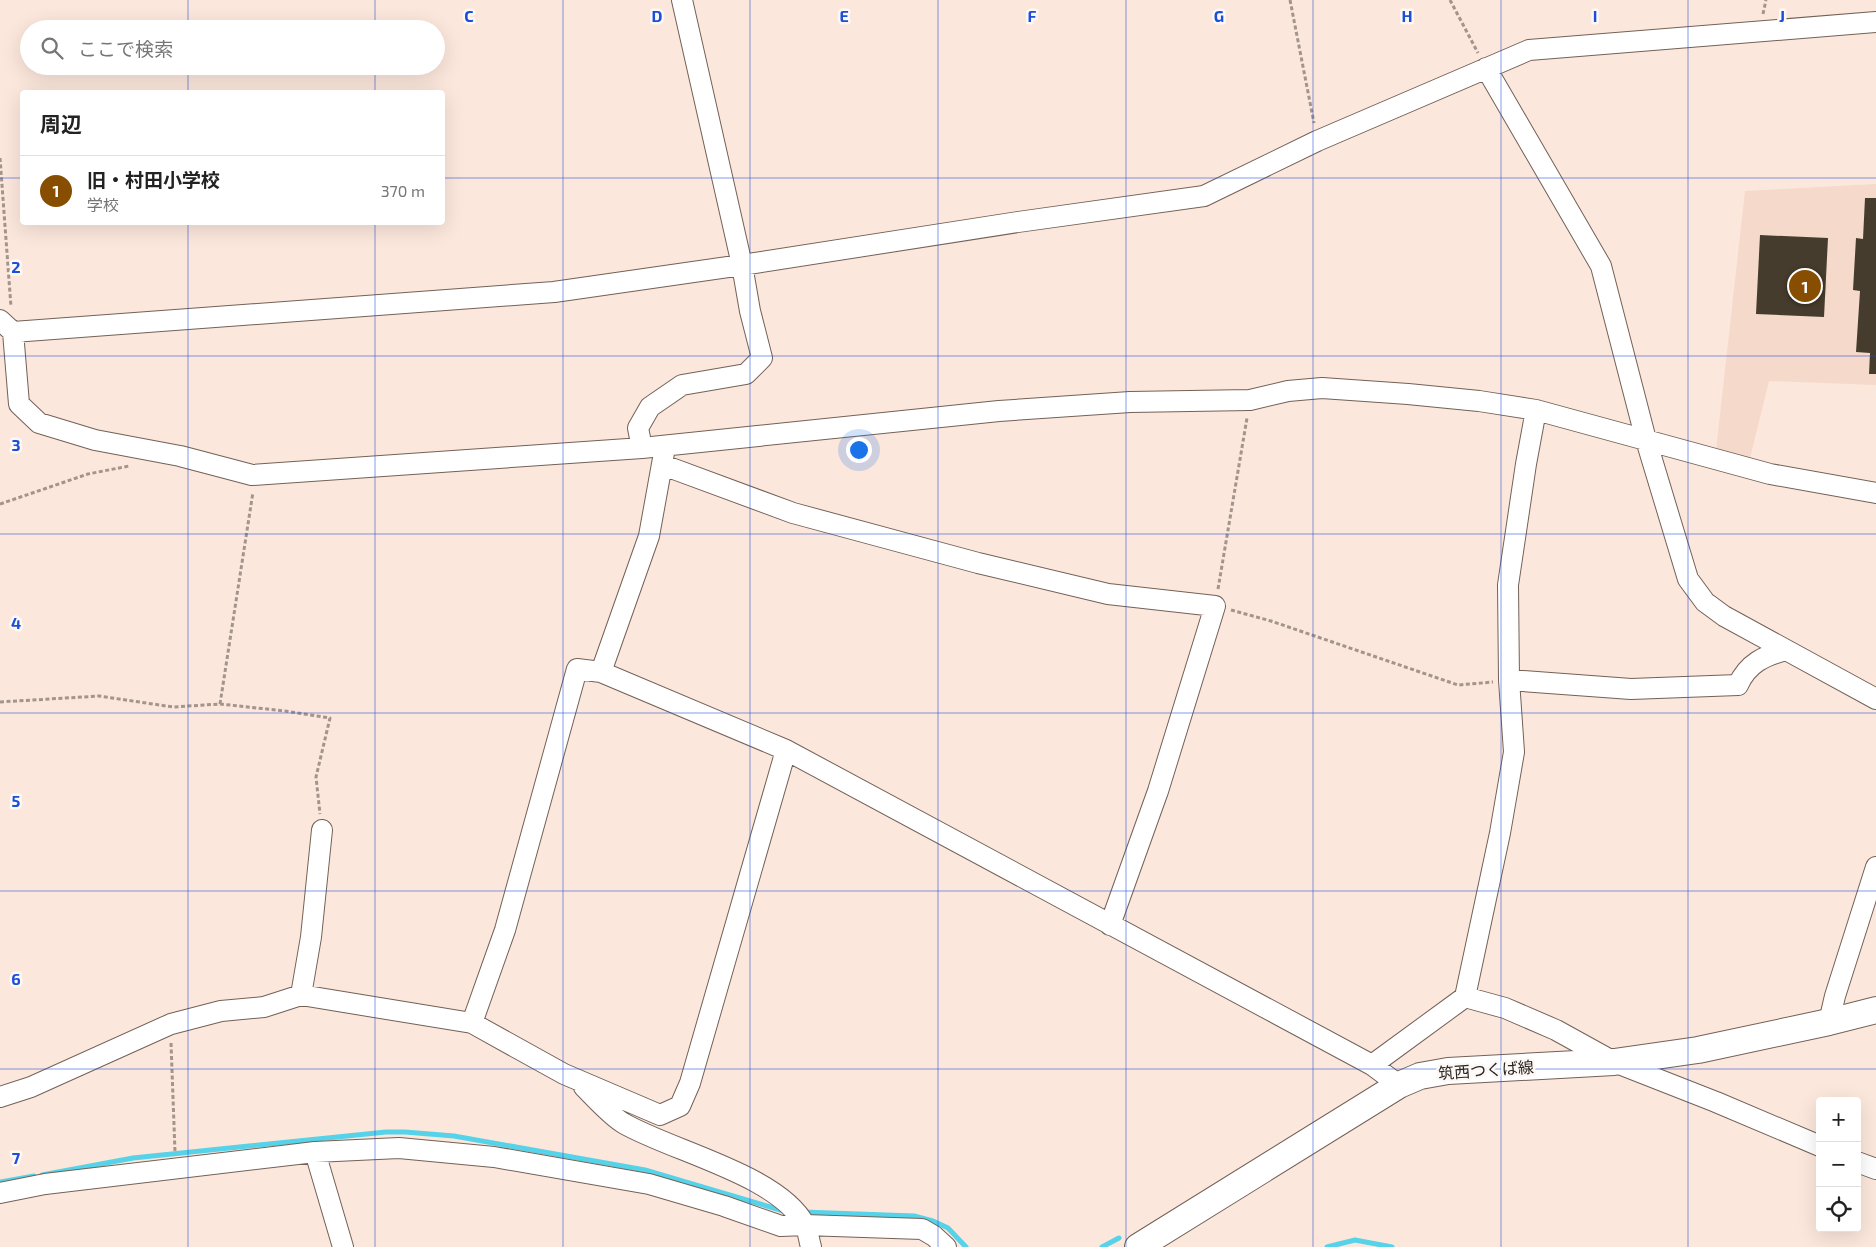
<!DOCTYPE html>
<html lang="ja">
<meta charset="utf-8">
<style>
body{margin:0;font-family:"Exo 2","Noto Sans JP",sans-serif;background:#f6f6f6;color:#222}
.controls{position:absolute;right:15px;bottom:15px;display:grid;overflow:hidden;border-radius:5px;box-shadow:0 5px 20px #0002}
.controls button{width:45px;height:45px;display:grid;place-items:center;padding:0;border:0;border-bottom:1px solid #e0e0e0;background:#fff;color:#222;font:25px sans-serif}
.you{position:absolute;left:858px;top:449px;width:18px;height:18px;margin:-12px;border:4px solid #fff;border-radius:50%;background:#1a73e8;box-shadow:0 0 0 8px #1a73e833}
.badge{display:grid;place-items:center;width:32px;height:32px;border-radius:50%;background:#874e02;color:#fff;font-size:16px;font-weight:700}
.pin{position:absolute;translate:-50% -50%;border:2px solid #fff;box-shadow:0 1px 5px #0006}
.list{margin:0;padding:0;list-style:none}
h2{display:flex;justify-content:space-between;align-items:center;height:65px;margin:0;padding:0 20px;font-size:21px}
h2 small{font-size:16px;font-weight:400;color:#767676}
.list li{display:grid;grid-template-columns:32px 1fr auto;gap:15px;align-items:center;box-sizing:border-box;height:70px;padding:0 20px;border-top:1px solid #e0e0e0}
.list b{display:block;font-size:19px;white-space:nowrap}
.list p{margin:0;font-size:16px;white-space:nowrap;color:#767676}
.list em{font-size:16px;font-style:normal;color:#767676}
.icon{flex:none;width:28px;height:28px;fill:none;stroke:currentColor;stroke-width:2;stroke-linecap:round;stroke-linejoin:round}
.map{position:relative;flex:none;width:1876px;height:1247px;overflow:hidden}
.search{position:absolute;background:#fff;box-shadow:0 5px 20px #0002;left:20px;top:20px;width:425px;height:55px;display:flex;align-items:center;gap:12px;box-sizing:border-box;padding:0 18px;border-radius:28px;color:#767676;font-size:19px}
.panel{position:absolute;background:#fff;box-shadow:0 5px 20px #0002;left:20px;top:90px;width:425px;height:135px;border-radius:5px}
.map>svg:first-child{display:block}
.built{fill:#f5d9ca}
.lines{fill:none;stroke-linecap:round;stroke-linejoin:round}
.stream{stroke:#56d3e9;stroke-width:5}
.building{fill:#463c2d}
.minor-casing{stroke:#736157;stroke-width:22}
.major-casing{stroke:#736157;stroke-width:28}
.path{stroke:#a3948c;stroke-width:3;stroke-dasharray:4 2.5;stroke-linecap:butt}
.minor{stroke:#fff;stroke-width:20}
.major{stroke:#fff;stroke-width:26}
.grid{fill:none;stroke:#1d4ed8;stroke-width:1;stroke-opacity:0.55}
.labels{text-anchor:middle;stroke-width:5;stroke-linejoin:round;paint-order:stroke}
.street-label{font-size:16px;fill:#2d2521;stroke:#fcf8f6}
.grid-label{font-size:16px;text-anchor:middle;font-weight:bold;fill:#1d4ed8;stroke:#fcf8f6;stroke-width:5;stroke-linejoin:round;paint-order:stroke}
</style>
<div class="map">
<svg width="1876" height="1247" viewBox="0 0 1876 1247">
<rect width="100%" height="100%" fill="#fce7dc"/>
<!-- built -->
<path class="built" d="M 1876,184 L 1876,385 L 1769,381 L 1750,458 L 1716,451 L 1745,191 Z"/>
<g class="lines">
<!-- stream -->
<path class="stream" d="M 42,1175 L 133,1158 L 386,1132 L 405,1132 L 454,1136 L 645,1170 L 787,1212
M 0,1182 L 34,1176
M 803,1212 L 914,1216 L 933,1221 L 948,1228 L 966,1247
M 1102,1247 L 1119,1238
M 1327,1247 L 1355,1240 L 1392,1247"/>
</g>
<!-- building -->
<path class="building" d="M 1865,198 L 1876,198 L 1876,374 L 1869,374 L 1870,353 L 1856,352 L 1860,291 L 1853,290 L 1856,238 L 1863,239 Z
M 1760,235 L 1828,238 L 1824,317 L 1756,314 Z"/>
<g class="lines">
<!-- minor casing -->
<g class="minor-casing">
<path id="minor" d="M 1486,68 L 1601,266 L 1646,440 L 1688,579 L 1705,602 L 1724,616 L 1876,699
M 0,320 L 13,332 L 19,404 L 39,423 L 95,440 L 180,456 L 252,475 L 642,448 L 999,411 L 1130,402 L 1250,400 L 1288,391 L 1322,388 L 1408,394 L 1479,401 L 1536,410 L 1770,474 L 1876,493
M 13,332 L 554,292 L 742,265 L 1018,222 L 1204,196 L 1317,141 L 1529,50 L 1876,22
M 642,448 L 638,428 L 650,407 L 682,385 L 746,374 L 762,358 L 750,311 L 742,265 L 682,0
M 663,465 L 793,513 L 978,563 L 1108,594 L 1215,606 L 1158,791 L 1110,925
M 601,672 L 649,536 L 664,453
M 1509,680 L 1631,689 L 1738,685 C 1748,663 1764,656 1786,650
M 301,995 L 311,937 L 322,830
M 1465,997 L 1505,1008 L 1556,1030 L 1614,1062 L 1716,1102 L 1820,1146
M 1829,1022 L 1835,996 L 1876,867
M 472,1023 L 505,930 L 577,669 L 601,672 L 786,750 L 1372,1065 L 1399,1085
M 1372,1065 L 1465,997 L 1500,833 L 1514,752 L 1509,680 L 1508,585 L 1526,464 L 1536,410
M 584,1087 C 595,1098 610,1115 623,1123 C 671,1151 779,1175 805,1225 C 808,1231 809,1240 811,1247
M 0,1097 L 31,1087 L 171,1024 L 221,1011 L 264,1007 L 301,995 L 472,1023 L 564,1074 L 660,1115 L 680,1106 L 690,1083 L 786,750
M 315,1152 L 343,1247
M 1857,1162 L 1876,1169
M 0,1193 L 45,1184 L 315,1152 L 399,1148 L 494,1157 L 649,1184 L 724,1206 L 781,1226 L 805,1225 L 922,1229 L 934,1236 L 946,1247"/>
</g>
<!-- major casing -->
<g class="major-casing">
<path id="major" d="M 1138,1247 L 1399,1085 L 1420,1076 L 1448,1071 L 1614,1062 L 1698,1050 L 1829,1022 L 1876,1010"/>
</g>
<!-- path -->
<path class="path" d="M 1290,0 L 1314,123
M 1450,0 L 1478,53
M 1763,14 L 1766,0
M 0,158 L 11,307
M 0,504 L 88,474 L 129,466
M 1218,589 L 1247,418
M 1231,610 L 1271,621 L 1458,685 L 1493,682
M 0,702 L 99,696 L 173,707 L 220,704 L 285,711 L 330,718 L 316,777 L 320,814
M 220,704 L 253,492
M 171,1043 L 175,1152"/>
<!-- minor -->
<use href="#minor" class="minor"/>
<!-- major -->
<use href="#major" class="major"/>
</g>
<!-- grid -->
<path class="grid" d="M 188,0 L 188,29M 375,0 L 375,29M 563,0 L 563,1247M 750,0 L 750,1247M 938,0 L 938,1247M 1126,0 L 1126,1247M 1313,0 L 1313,1247M 1501,0 L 1501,1247M 1688,0 L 1688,1247M 188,66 L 188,92M 375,66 L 375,92M 0,178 L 22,178M 442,178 L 1876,178M 188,222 L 188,1247M 375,222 L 375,1247M 0,356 L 1876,356M 0,534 L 1876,534M 0,713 L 1876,713M 0,891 L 1876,891M 0,1069 L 1876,1069"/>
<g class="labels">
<!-- street labels -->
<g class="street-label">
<text transform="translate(1486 1070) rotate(-4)" y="6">筑西つくば線</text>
</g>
</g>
<g class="grid-label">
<text x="469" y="22">C</text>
<text x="657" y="22">D</text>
<text x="844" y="22">E</text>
<text x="1032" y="22">F</text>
<text x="1219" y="22">G</text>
<text x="1407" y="22">H</text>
<text x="1595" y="22">I</text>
<text x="1782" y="22">J</text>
<text x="16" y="273">2</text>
<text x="16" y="451">3</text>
<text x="16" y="629">4</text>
<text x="16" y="807">5</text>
<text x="16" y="985">6</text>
<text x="16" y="1164">7</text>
</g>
</svg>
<div class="controls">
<button>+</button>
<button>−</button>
<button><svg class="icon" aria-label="locate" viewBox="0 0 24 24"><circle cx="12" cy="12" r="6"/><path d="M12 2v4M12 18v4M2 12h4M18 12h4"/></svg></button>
</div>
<div class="you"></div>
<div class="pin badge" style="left:1805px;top:286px">1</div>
<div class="search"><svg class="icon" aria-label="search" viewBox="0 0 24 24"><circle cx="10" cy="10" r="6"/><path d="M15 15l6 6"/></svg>ここで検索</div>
<section class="panel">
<h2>周辺<small></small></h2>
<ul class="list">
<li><span class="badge">1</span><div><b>旧・村田小学校</b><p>学校</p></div><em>370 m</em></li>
</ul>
</section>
</div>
